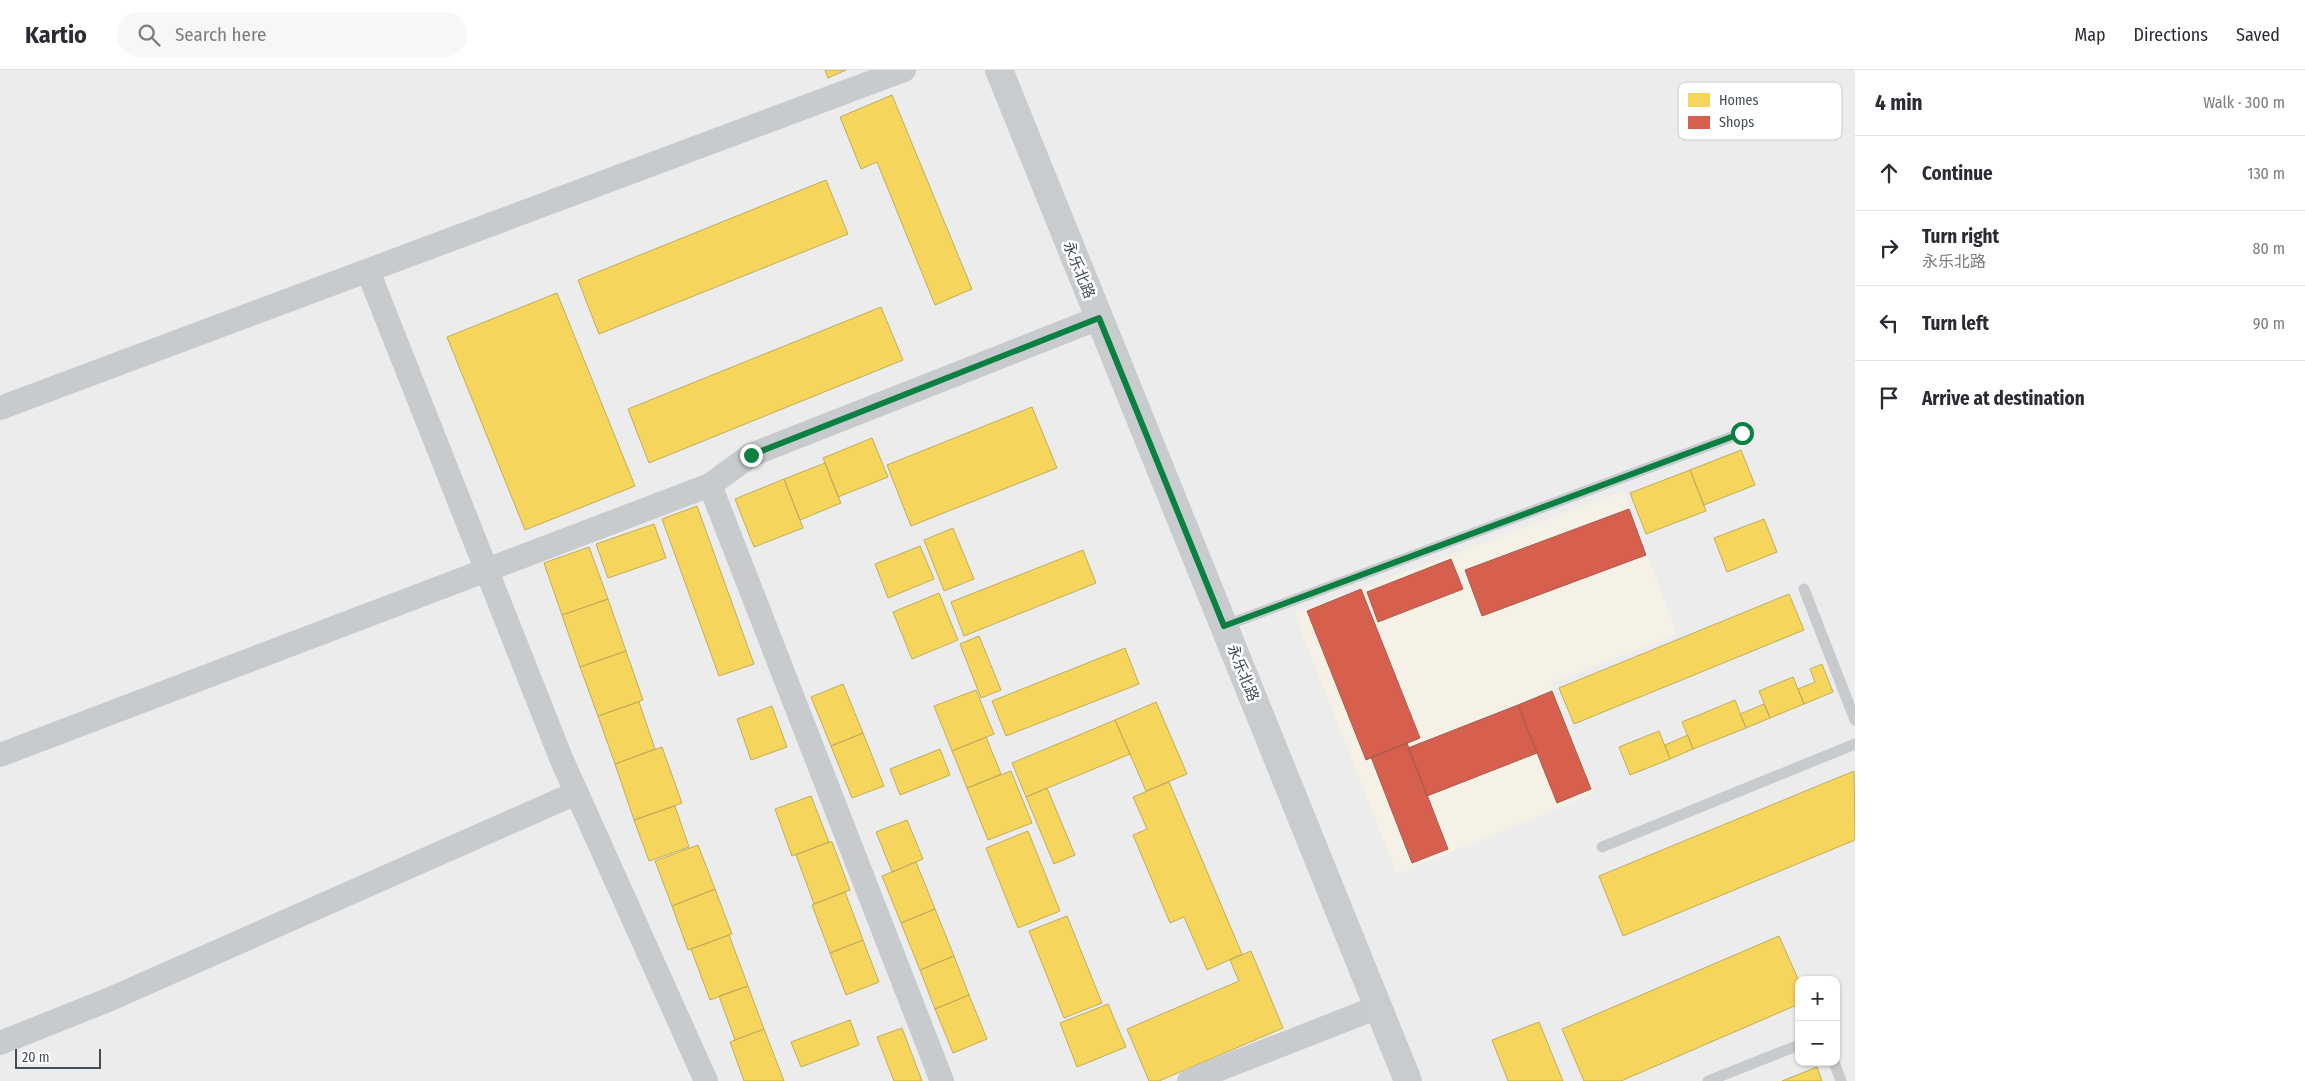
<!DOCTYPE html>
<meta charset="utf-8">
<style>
body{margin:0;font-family:"Fira Sans Condensed","Noto Sans SC",sans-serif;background:#f7f7f7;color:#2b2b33}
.controls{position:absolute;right:15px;bottom:15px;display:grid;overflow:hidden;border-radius:10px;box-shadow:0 1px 4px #0004}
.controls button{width:45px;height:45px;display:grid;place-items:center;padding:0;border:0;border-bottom:1px solid #e1e1e2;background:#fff;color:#2b2b33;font:25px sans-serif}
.scale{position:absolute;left:15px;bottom:12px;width:86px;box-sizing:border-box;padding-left:5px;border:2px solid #444e58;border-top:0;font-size:14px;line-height:18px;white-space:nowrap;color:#444e58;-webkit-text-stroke:4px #fff;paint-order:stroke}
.stop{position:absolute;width:15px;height:15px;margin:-11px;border:4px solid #0b8043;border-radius:50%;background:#fff}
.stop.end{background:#0b8043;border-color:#fff;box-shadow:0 1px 5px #0008}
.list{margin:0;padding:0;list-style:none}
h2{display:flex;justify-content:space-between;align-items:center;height:65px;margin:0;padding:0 20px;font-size:21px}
h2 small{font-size:16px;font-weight:400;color:#7c7c81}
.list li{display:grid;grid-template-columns:32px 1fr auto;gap:15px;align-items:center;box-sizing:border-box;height:75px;padding:0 20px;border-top:1px solid #e1e1e2}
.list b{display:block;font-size:19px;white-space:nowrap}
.list p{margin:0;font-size:16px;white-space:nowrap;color:#7c7c81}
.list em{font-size:16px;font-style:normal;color:#7c7c81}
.icon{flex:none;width:28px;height:28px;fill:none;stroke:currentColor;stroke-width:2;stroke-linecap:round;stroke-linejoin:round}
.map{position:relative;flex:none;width:1855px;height:1011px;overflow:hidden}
header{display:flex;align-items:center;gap:30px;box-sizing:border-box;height:70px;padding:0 25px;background:#fff;border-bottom:1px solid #e1e1e2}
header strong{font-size:24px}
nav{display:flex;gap:28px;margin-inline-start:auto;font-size:18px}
.search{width:350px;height:45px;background:#f7f7f7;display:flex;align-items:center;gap:12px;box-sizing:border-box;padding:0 18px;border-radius:28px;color:#7c7c81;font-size:19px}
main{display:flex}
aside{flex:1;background:#fff}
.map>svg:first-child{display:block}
.commercial{fill:#f5f1e6}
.homes{fill:#f6d55c;stroke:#c1ac5b}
.shops{fill:#d6604d;stroke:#aa5b50}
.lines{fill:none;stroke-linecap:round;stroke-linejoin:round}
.lane{stroke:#c8cbcd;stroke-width:11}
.street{stroke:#c8cbcd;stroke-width:24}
.secondary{stroke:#c9cccf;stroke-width:28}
.route{stroke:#0b8043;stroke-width:6}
.labels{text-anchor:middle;stroke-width:5;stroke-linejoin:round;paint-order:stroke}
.street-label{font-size:15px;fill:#444e58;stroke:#fff}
.key{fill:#fff;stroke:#c7cacd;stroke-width:1}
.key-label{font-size:14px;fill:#444e58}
</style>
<header>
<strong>Kartio</strong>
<div class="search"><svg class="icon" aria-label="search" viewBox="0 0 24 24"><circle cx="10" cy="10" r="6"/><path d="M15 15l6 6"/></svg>Search here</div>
<nav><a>Map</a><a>Directions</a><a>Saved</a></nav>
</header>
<main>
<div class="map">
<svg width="1855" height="1011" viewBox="0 0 1855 1011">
<rect width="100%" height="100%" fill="#edecec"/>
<!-- commercial -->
<path class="commercial" d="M 1624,421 L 1677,564 L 1551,613 L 1595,723 L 1397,804 L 1294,543 Z"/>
<!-- homes -->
<path class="homes" d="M 825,0 L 846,0 L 828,8 Z
M 892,25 L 972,219 L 935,235 L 877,92 L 861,99 L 840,47 Z
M 826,110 L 848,164 L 599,264 L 578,210 Z
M 557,223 L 635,416 L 525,460 L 447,267 Z
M 881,237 L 903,290 L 649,393 L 628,339 Z
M 1032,337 L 1057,398 L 911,456 L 887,395 Z
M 872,368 L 888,407 L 838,427 L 823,388 Z
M 1741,380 L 1755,415 L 1704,435 L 1690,400 Z
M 825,393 L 841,433 L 800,450 L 784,409 Z
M 1690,400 L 1706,441 L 1646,464 L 1630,423 Z
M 784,409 L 803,458 L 754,477 L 735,429 Z
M 697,436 L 754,594 L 719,606 L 662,449 Z
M 1764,449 L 1777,482 L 1727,502 L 1714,468 Z
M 654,454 L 666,488 L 608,508 L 596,474 Z
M 953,458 L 974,509 L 944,521 L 924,470 Z
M 920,476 L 934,509 L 888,528 L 875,494 Z
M 589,477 L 608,529 L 562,545 L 544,493 Z
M 1083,480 L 1096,513 L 964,566 L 951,532 Z
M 939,523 L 958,570 L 912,589 L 893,542 Z
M 1789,524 L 1804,560 L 1574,654 L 1559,618 Z
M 608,529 L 626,581 L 580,597 L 562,545 Z
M 979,566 L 1001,620 L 981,628 L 960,574 Z
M 1125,578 L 1139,614 L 1006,666 L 992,631 Z
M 626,581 L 643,630 L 598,646 L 580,597 Z
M 1822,594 L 1833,622 L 1804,634 L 1798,619 L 1815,612 L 1810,599 Z
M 1793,607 L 1804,634 L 1770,648 L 1759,621 Z
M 843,614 L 863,663 L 831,676 L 811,627 Z
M 976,620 L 994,664 L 952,681 L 934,636 Z
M 1735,630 L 1746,658 L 1693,679 L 1682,652 Z
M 639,632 L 655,679 L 615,694 L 598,646 Z
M 1156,632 L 1187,704 L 1146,721 L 1115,650 Z
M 1764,634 L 1770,648 L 1746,658 L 1740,644 Z
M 772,636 L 787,677 L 751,690 L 737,649 Z
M 1115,650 L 1130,684 L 1026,727 L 1012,693 Z
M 1659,661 L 1670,689 L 1630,705 L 1619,677 Z
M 863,663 L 884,716 L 852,728 L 831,676 Z
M 1688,665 L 1693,679 L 1670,689 L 1665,675 Z
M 986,667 L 1001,704 L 967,718 L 952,681 Z
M 662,677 L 682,733 L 634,750 L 615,694 Z
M 940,679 L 950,705 L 900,725 L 890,699 Z
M 1011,701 L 1032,753 L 988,770 L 967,718 Z
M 1854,701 L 1855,770 L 1623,866 L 1599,806 Z
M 1169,712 L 1242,884 L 1207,900 L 1184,847 L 1170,853 L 1133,765 L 1147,759 L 1133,727 Z
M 1047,718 L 1075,785 L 1054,794 L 1026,727 Z
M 811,726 L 829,772 L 792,786 L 775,739 Z
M 675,736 L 689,777 L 649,791 L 634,750 Z
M 907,750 L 923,789 L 892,802 L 876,762 Z
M 1028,761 L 1060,841 L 1018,858 L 986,778 Z
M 829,772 L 832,772 L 850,820 L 814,834 L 796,785 Z
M 698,775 L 715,819 L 672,836 L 655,791 Z
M 916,792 L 935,839 L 901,853 L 882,806 Z
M 715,819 L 732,864 L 688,880 L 672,836 Z
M 845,822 L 863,870 L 830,883 L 812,835 Z
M 935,839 L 954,886 L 920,900 L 901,853 Z
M 1067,846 L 1102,933 L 1064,948 L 1029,861 Z
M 729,865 L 748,916 L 710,930 L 691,879 Z
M 1779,866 L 1799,911 L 1799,934 L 1621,1011 L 1584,1011 L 1562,959 Z
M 863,870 L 879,912 L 846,925 L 830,883 Z
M 1251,881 L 1283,958 L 1159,1011 L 1149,1011 L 1127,959 L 1239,911 L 1230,890 Z
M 954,886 L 969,925 L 935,939 L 920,900 Z
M 748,916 L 764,959 L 735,970 L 719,926 Z
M 969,925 L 987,969 L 953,983 L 935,939 Z
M 1108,934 L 1126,977 L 1077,997 L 1060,953 Z
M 850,950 L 859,975 L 801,997 L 791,972 Z
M 1539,952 L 1563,1011 L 1508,1011 L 1492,970 Z
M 902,958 L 922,1011 L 894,1011 L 877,967 Z
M 764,959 L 784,1011 L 744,1011 L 730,972 Z
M 1817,997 L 1822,1011 L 1782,1011 Z"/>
<!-- shops -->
<path class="shops" d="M 1629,439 L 1646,485 L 1482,546 L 1465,500 Z
M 1451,489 L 1463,519 L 1378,552 L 1367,522 Z
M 1361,519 L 1420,668 L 1366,690 L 1307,541 Z
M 1552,621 L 1591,719 L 1557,733 L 1518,635 Z
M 1518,635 L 1537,683 L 1427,726 L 1408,678 Z
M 1407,673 L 1448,779 L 1412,793 L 1371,687 Z"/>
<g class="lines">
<!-- lane -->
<path class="lane" d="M 1804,519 L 1855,650
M 1224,556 L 1742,363
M 1602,777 L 1855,674
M 1834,992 L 1841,1011
M 1708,1011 L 1799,975"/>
<!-- street -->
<path class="street" d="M 368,201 L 561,688 L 706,1011
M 0,338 L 904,0
M 710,415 L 942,1011
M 0,685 L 710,415 L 751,385 L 1099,248
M 0,973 L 108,930 L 576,723
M 1189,1011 L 1378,937"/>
<!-- secondary -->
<path class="secondary" d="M 999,0 L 1408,1011"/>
</g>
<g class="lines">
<!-- route -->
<path class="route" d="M 751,385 L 1099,248 L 1224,556 L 1742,363"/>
</g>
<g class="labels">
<!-- street labels -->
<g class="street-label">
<text transform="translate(1079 200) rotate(68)" y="5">永乐北路</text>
<text transform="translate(1243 603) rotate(68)" y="5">永乐北路</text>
</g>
</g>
<!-- legend -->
<rect x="1678" y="12" width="164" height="58" rx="8" class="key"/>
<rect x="1688" y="23" width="22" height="14" fill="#f6d55c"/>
<rect x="1688" y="46" width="22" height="13" fill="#d6604d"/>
<g class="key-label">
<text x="1719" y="35">Homes</text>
<text x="1719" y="57">Shops</text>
</g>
</svg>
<div class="controls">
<button>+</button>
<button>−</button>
</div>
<div class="scale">20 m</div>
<div class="stop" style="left:1742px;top:363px"></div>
<div class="stop end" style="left:751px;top:385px"></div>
</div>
<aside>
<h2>4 min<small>Walk · 300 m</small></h2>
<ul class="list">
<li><svg class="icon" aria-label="ahead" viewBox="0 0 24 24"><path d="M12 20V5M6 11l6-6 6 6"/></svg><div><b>Continue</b></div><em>130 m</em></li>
<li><svg class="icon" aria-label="right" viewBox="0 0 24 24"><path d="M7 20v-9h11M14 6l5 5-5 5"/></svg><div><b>Turn right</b><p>永乐北路</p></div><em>80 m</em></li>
<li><svg class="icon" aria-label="left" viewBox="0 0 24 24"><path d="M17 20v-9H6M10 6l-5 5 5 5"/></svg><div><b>Turn left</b></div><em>90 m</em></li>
<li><svg class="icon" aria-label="arrive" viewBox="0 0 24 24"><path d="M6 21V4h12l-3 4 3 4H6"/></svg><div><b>Arrive at destination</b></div></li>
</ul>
</aside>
</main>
